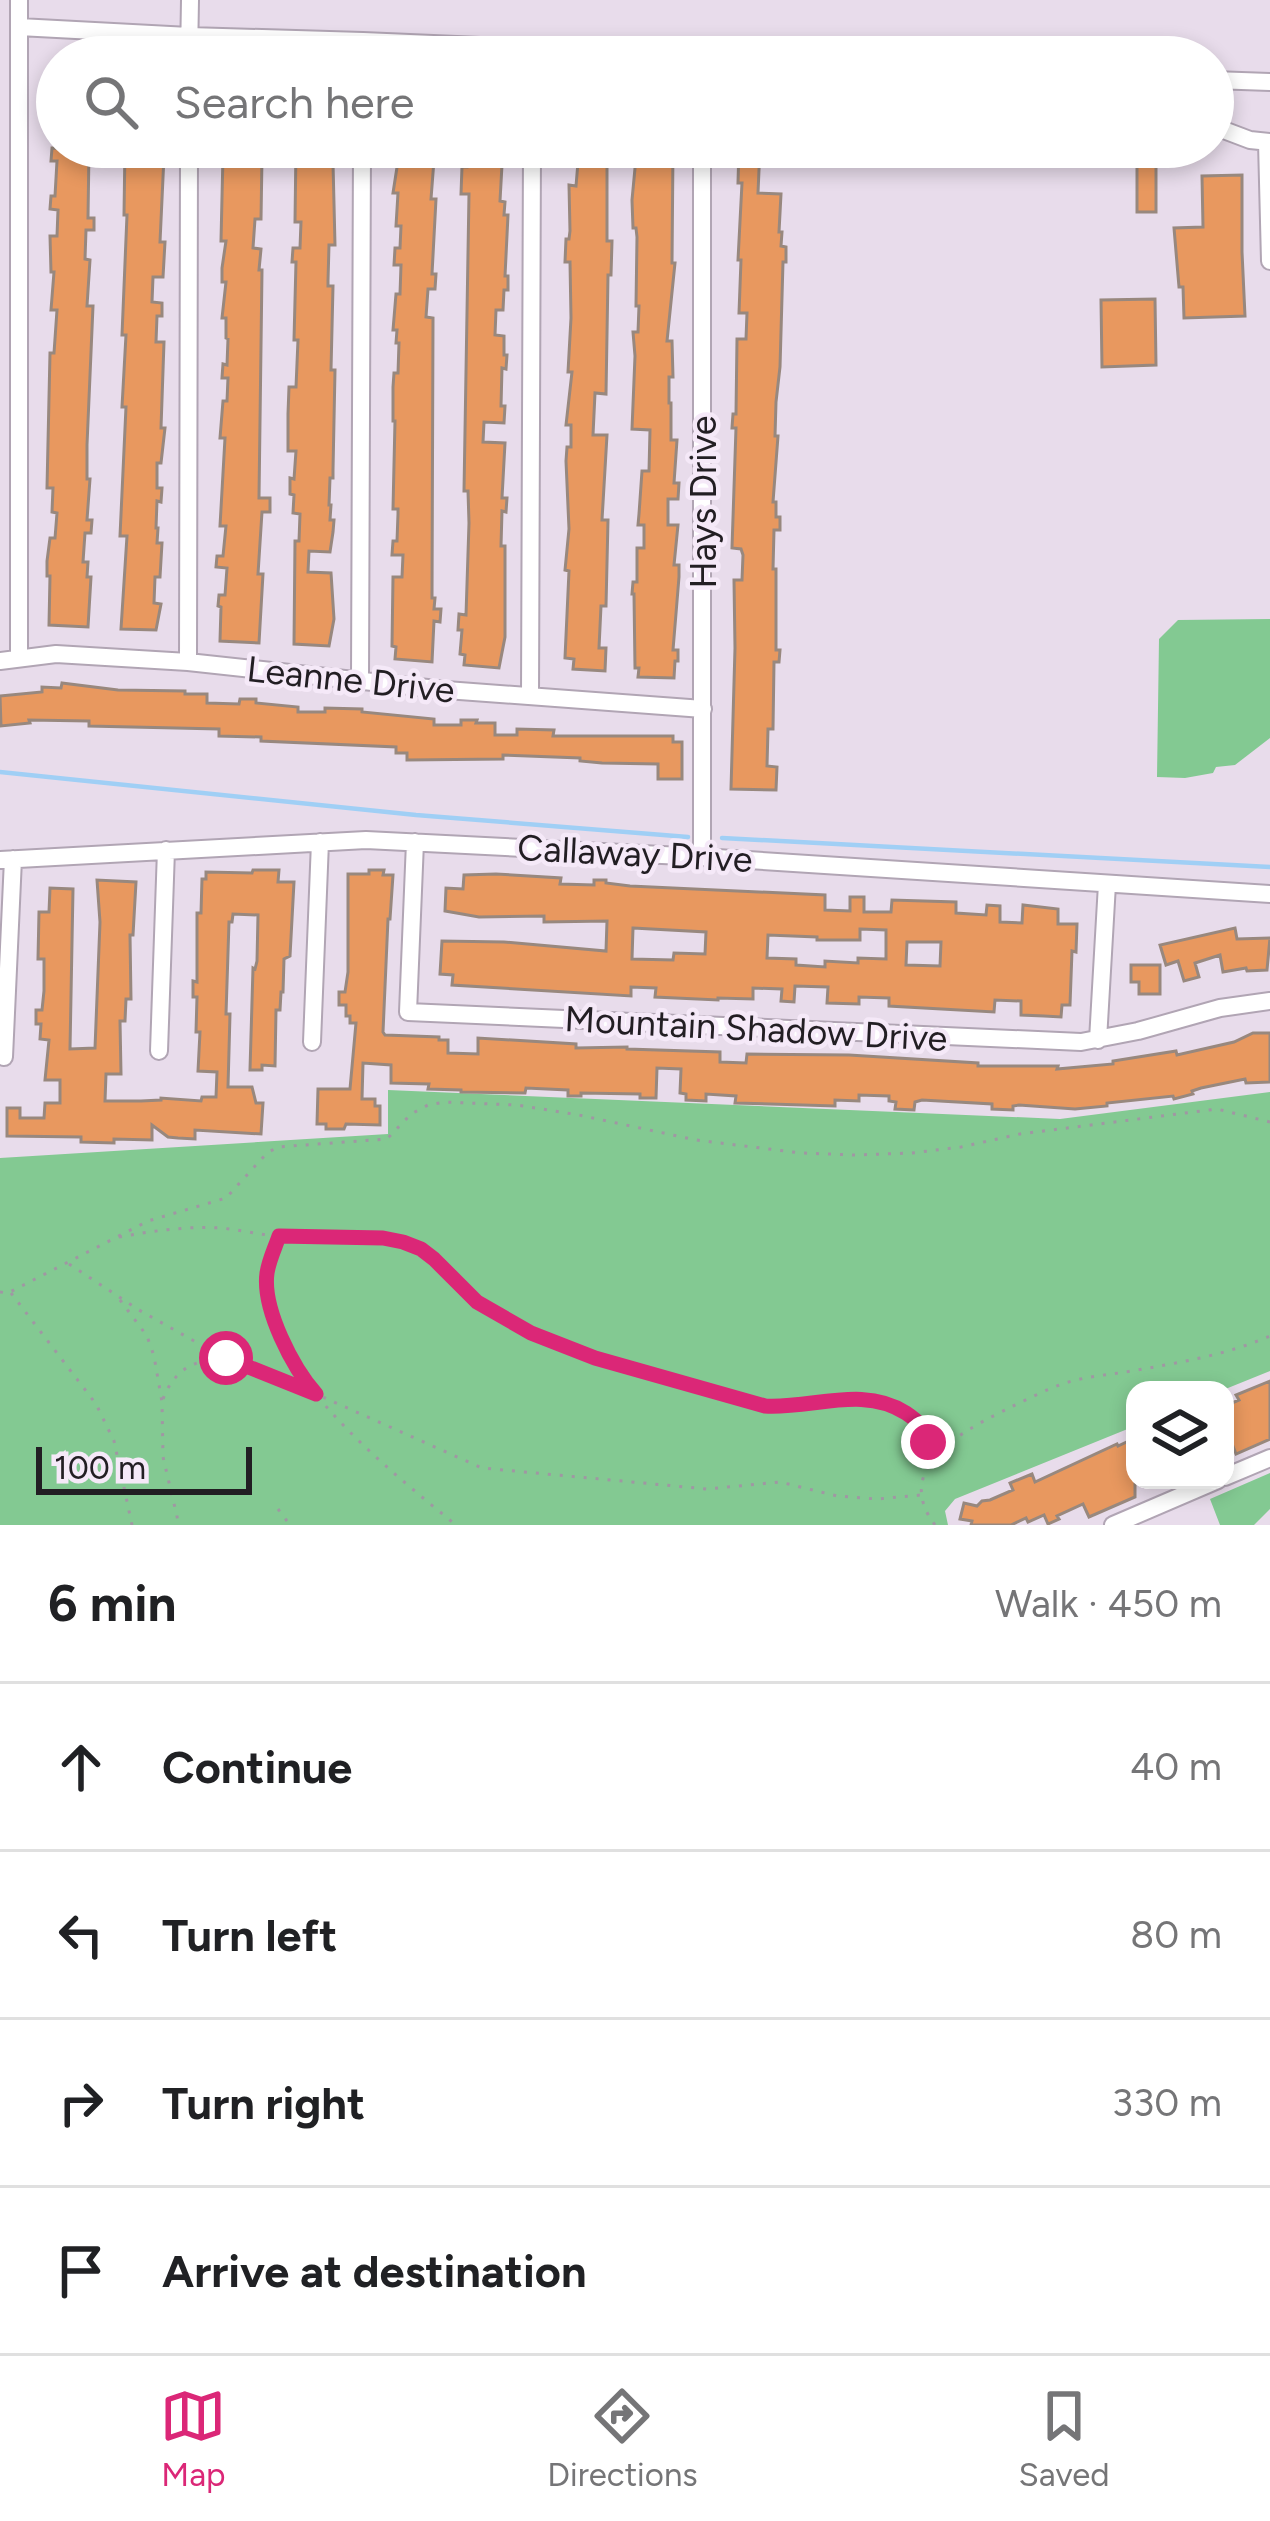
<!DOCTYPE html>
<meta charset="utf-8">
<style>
body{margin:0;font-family:Figtree,sans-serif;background:#f6f6f6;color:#202124}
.controls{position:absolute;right:36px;bottom:36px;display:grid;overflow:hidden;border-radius:24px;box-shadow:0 6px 18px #0003}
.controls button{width:108px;height:108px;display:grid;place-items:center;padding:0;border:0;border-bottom:3px solid #e0e0e0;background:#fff;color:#202124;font:60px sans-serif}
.scale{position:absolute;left:36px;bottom:30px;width:216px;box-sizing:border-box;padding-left:12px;border:6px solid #221e23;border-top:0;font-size:33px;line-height:42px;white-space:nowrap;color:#221e23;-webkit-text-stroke:9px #f5e9f8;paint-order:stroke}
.stop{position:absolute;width:36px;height:36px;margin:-27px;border:9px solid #db2777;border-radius:50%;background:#fff}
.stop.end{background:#db2777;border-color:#fff;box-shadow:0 3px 12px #0008}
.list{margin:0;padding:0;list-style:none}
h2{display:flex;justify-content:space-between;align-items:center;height:156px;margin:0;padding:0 48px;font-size:51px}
h2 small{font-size:39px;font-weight:400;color:#757577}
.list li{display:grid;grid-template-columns:78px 1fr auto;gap:36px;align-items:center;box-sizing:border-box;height:168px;padding:0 48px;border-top:3px solid #e0e0e0}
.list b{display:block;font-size:45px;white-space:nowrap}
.list em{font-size:39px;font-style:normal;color:#757577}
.icon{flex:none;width:66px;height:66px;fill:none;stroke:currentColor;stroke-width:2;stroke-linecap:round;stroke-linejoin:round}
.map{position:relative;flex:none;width:1270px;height:1525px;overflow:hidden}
.search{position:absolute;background:#fff;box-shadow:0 6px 18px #0003;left:36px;right:36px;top:36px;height:132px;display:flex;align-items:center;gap:30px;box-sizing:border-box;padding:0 42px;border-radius:66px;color:#757577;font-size:45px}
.sheet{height:828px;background:#fff}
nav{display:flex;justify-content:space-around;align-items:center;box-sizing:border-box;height:168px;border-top:3px solid #e0e0e0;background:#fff;font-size:33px;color:#757577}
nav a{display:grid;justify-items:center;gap:6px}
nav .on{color:#db2777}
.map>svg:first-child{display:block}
.green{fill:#83c992}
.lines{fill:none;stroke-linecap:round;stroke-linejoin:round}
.stream{stroke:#a0cff5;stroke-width:4.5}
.building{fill:#e8985f;stroke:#98887e;stroke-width:3;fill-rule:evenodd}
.minor-casing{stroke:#b1a5b4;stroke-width:20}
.path{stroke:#a097a3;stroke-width:3;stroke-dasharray:3 9;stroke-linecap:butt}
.minor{stroke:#fff;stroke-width:16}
.route{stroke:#db2777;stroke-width:15}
.labels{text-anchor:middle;stroke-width:9;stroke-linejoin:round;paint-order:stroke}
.street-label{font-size:36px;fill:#221e23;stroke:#f5e9f8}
</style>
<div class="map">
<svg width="1270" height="1525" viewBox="0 0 1270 1525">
<rect width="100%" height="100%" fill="#e8dceb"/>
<!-- green -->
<path class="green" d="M 1270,619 L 1270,738 L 1235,765 L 1216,767 L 1213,773 L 1185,778 L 1157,777 L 1159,639 L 1178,620 Z
M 388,1090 L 1060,1119 L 1270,1092 L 1270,1371 L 1223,1390 L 1135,1390 L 1135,1426 L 955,1499 L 945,1511 L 948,1525 L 0,1525 L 0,1158 L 388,1134 Z
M 1270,1473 L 1270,1509 L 1254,1525 L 1220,1525 L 1210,1499 Z"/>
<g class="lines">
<!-- stream -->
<path class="stream" d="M 0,772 L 416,815 L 688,837
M 722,838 L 1270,867"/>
</g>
<!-- building -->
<path class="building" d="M 125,147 L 153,147 L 153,156 L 164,156 L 160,242 L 165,242 L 163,277 L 153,277 L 152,302 L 162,303 L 162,316 L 157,316 L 156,342 L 164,342 L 161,428 L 165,428 L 161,463 L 157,463 L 157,488 L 162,488 L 161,502 L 157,501 L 156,528 L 158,528 L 157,543 L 162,543 L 160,577 L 155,577 L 154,603 L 161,604 L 156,630 L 121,629 L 127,536 L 120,536 L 126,407 L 122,407 L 126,335 L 122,335 L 127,215 L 124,215 Z
M 230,147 L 261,147 L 262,157 L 261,219 L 255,219 L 253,248 L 261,249 L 259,270 L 262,270 L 259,498 L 270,498 L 270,512 L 262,512 L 258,574 L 263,574 L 259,643 L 220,641 L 221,607 L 218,606 L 219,595 L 225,595 L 227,568 L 216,567 L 217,556 L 223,556 L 226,526 L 220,526 L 225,438 L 220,438 L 223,401 L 227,401 L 228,378 L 222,378 L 223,364 L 227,365 L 228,339 L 226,338 L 226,318 L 222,318 L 226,282 L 222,282 L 222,268 L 226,241 L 221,241 L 223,155 L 230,155 Z
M 296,147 L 327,147 L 327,163 L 333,163 L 335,245 L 329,245 L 328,281 L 328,286 L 333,286 L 331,370 L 335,370 L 333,470 L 333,478 L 330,478 L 329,505 L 331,505 L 330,520 L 334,520 L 333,532 L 330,552 L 309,551 L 308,572 L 331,573 L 334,619 L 329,646 L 294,644 L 295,541 L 299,541 L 300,514 L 293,513 L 294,495 L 290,494 L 290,478 L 294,479 L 296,451 L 288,451 L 288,414 L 289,387 L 296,387 L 298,340 L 294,340 L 296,262 L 292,262 L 293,248 L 300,248 L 301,222 L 295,222 Z
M 435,147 L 431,199 L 436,199 L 432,274 L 436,274 L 435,289 L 428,289 L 426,317 L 433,318 L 432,598 L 435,598 L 434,609 L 441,609 L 440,622 L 434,621 L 432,662 L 395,659 L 396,647 L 392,646 L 393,577 L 402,577 L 403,555 L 392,555 L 393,541 L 397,541 L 398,514 L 398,509 L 393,509 L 395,421 L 393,421 L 393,387 L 394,373 L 398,373 L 399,343 L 396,343 L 397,330 L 393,330 L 396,294 L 400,294 L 401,265 L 394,265 L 395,248 L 400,248 L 401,226 L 396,226 L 398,193 L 393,193 L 400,148 Z
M 468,147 L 503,147 L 500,201 L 505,202 L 504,215 L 508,215 L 505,276 L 508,276 L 508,290 L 504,290 L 503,310 L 496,310 L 495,335 L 504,336 L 504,355 L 507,355 L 506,369 L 502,368 L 501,406 L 505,406 L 504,423 L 484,422 L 483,442 L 505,443 L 502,498 L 507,498 L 506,512 L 502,511 L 501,546 L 505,546 L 505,637 L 499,668 L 464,665 L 465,655 L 460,654 L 462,630 L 458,630 L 459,614 L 466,615 L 469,523 L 468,491 L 464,491 L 469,194 L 461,194 L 462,167 L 467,167 Z
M 575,147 L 607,147 L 607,241 L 612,241 L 611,275 L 608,275 L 606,394 L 595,393 L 593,435 L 607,435 L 602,520 L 608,520 L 606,606 L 601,606 L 599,648 L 606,648 L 605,671 L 573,669 L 574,659 L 565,658 L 569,571 L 565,570 L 569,529 L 566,461 L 567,447 L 571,447 L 571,425 L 566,425 L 572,372 L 568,372 L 571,318 L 570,262 L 565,262 L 566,239 L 569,239 L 570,231 L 569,185 L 576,186 L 578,162 L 574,162 Z
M 637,147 L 673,149 L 672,263 L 675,263 L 667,341 L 672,341 L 673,377 L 669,377 L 669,403 L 671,403 L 671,440 L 677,440 L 674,483 L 679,483 L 678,499 L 668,499 L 668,525 L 678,525 L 674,565 L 679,565 L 679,577 L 673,650 L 678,650 L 678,661 L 675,661 L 674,678 L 638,677 L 639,668 L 635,668 L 634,594 L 632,594 L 633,582 L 637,582 L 637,548 L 644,548 L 644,525 L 638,525 L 639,514 L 642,471 L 649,471 L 650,430 L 632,429 L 635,356 L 633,332 L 638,332 L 639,306 L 636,306 L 637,237 L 636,228 L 633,228 L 632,200 Z
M 739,147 L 760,147 L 758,193 L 781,194 L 779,232 L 782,232 L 781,246 L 786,247 L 786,262 L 783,262 L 780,367 L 776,402 L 775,436 L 778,436 L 773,502 L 776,502 L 776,517 L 780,517 L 780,530 L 774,530 L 773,569 L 776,569 L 776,650 L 780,650 L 779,662 L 774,662 L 773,729 L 768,729 L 767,766 L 777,767 L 776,790 L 731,789 L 735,648 L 734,580 L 742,580 L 743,555 L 741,549 L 732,548 L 736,428 L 732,428 L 733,414 L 736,414 L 737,339 L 746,339 L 747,313 L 739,313 L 741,260 L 738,260 L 742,183 L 738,183 Z
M 1137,147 L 1156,147 L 1156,212 L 1137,212 Z
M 52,148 L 89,150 L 88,218 L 94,218 L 94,230 L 86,230 L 85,259 L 90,260 L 87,306 L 93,306 L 87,445 L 87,479 L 90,479 L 87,520 L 92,520 L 91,533 L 85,533 L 83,562 L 88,562 L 87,577 L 91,577 L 88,627 L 49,625 L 50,576 L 47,576 L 47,561 L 50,538 L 55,538 L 57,513 L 52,512 L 53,488 L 47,488 L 50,353 L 54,353 L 57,310 L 51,310 L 54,272 L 51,272 L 50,236 L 57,236 L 58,210 L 50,209 L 51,196 L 55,196 L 57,161 L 51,161 Z
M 1242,175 L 1242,252 L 1245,316 L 1184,318 L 1183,287 L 1179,287 L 1174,228 L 1203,227 L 1202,176 Z
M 1155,299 L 1156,365 L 1102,367 L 1101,300 Z
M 62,683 L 118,690 L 185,691 L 185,694 L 207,694 L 207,703 L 239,704 L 240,699 L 256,699 L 256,703 L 298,707 L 298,712 L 325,712 L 325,708 L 362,709 L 362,712 L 434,719 L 434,725 L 461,725 L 461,720 L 477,720 L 476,723 L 495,723 L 495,735 L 517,735 L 517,729 L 554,730 L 553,736 L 673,736 L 673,742 L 682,742 L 682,779 L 658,779 L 658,764 L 602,763 L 580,761 L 580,758 L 503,755 L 503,759 L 407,760 L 407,753 L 396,753 L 396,747 L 261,741 L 261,737 L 219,736 L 219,729 L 89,726 L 89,721 L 29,720 L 30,723 L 1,726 L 0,696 L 42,692 L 42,687 L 61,688 Z
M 253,870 L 279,870 L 278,882 L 294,882 L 290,956 L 284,959 L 283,992 L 281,992 L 280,1010 L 276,1010 L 275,1066 L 262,1065 L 262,1070 L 250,1070 L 253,968 L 255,969 L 257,961 L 258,915 L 233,914 L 232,922 L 229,922 L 226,1014 L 230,1014 L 228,1087 L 252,1087 L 256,1103 L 263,1103 L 261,1134 L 195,1130 L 195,1139 L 178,1138 L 168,1137 L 152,1125 L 152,1140 L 114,1139 L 114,1143 L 81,1142 L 81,1137 L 7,1136 L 7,1108 L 20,1108 L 20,1118 L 44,1118 L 45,1103 L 60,1103 L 60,1080 L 45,1080 L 49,1040 L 40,1039 L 41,1024 L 36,1024 L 36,1010 L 42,1010 L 44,991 L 44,959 L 38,959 L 39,912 L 49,912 L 50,888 L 73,889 L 70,1049 L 95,1048 L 100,922 L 97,880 L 136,882 L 133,935 L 130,935 L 131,999 L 126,999 L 125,1021 L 120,1021 L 121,1074 L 106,1074 L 105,1101 L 141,1101 L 161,1100 L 161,1098 L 201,1101 L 202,1097 L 216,1097 L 217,1072 L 198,1071 L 200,1032 L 196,1032 L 197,997 L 193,997 L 193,981 L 197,982 L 197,913 L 201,913 L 202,879 L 206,879 L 206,872 L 252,873 Z
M 369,870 L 384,870 L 383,875 L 393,875 L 390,919 L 388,919 L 383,1032 L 385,1035 L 439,1037 L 439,1040 L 448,1040 L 448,1053 L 478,1054 L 478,1038 L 576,1044 L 576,1048 L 627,1047 L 627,1049 L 720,1052 L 720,1062 L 746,1063 L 747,1054 L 849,1055 L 978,1063 L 978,1066 L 1058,1066 L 1057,1069 L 1113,1064 L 1113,1061 L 1176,1051 L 1177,1055 L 1234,1042 L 1253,1033 L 1270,1033 L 1270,1082 L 1246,1083 L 1245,1079 L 1201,1088 L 1192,1091 L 1193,1094 L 1174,1099 L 1173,1096 L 1107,1103 L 1107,1106 L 1075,1109 L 1019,1105 L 1013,1106 L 1013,1110 L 992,1109 L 992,1104 L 922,1100 L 915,1102 L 914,1110 L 895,1109 L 896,1102 L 889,1101 L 889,1096 L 859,1095 L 859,1101 L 835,1100 L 835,1106 L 735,1103 L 736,1096 L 706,1094 L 706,1101 L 686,1100 L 686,1094 L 680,1093 L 681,1069 L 657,1068 L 656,1098 L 640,1098 L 640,1094 L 581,1093 L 581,1096 L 568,1096 L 568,1090 L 526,1088 L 525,1093 L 461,1092 L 461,1090 L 428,1089 L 429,1084 L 391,1083 L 391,1065 L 363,1063 L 362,1099 L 375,1099 L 375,1106 L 380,1106 L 380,1125 L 346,1124 L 344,1129 L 326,1129 L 326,1124 L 317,1124 L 318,1089 L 350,1089 L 356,1023 L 350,1023 L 350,1016 L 346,1016 L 346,1005 L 339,1005 L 339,992 L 345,992 L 348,972 L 348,874 L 369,874 Z
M 496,874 L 561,878 L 560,884 L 594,885 L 594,880 L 606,880 L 606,883 L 630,886 L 825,895 L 825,910 L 850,911 L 850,897 L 864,897 L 864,912 L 891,912 L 892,900 L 956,902 L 956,913 L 986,915 L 987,905 L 1000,906 L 1000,922 L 1022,923 L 1023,905 L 1058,909 L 1058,924 L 1077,924 L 1076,952 L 1072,951 L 1070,1005 L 1062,1005 L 1061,1017 L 1044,1016 L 1021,1015 L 1021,1001 L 995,1000 L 994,1012 L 889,1006 L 889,998 L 859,997 L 859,1004 L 827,1003 L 828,987 L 795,986 L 794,1002 L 781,1001 L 782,989 L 753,988 L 753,999 L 718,998 L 718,1000 L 655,997 L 656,988 L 631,987 L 631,996 L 452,985 L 453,975 L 440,974 L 442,941 L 504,942 L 606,951 L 607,921 L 544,922 L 544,916 L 479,917 L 445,911 L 446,888 L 463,889 L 464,875 ZM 633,928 L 706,932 L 705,954 L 674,953 L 673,960 L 632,959 ZM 860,929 L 886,930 L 886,959 L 858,958 L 858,963 L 825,961 L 825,967 L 796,965 L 796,959 L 767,958 L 768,935 L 817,937 L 817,940 L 860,940 ZM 907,942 L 941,942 L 940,966 L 906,965 Z
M 1235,928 L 1237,939 L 1270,938 L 1267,970 L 1247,971 L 1246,968 L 1223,972 L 1220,955 L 1195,963 L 1199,977 L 1184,981 L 1178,961 L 1166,965 L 1160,945 Z
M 1131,965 L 1160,965 L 1160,994 L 1139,994 L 1139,982 L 1131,982 Z
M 1270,1381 L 1270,1439 L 1236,1454 L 1231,1441 L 1225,1444 L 1225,1406 L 1239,1400 L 1236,1395 Z
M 1135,1438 L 1135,1497 L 1089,1517 L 1083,1504 L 1057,1516 L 1059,1519 L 1048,1524 L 1044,1515 L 1028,1522 L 1026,1518 L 1011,1525 L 971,1525 L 972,1521 L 960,1519 L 964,1503 L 977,1506 L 982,1501 L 990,1500 L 1013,1490 L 1010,1483 L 1032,1474 L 1035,1482 L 1117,1444 L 1118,1446 Z"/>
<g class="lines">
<!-- minor casing -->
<g class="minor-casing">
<path id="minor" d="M 19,0 L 19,657
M 19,27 L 189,36 L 363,41 L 740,57
M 189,57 L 190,0
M 1213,80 L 1270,82
M 1213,126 L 1250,140 L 1270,142
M 1267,142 L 1270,261
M 0,661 L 56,654 L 188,662 L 446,690 L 703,709
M 188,662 L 189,147
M 360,681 L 362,147
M 530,696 L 532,147
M 415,842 L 408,1012 L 1081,1042 L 1138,1031 L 1220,1008 L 1270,1001
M 702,857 L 702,147
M 0,860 L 366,840 L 702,857 L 1270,894
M 1098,1040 L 1107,884
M 312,1042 L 320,842
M 159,1051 L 166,850
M 4,1057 L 13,859
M 1225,1477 L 1270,1458
M 1113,1525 L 1218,1480"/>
</g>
<!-- path -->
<path class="path" d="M 119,1237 C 153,1231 185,1226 220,1228 C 244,1230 268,1237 293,1237 C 328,1238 369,1232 403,1242 C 439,1252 463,1295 496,1315 C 547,1347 610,1362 668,1379 C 700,1388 732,1399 765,1406 C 829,1410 872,1377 926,1430 L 930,1466
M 278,1238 C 274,1250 268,1262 267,1275 C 263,1307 291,1365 312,1390
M 69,1264 L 139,1310 L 226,1359 L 316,1394 L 482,1468 L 707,1489 L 780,1482 L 837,1496 L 877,1499 L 921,1495
M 0,1292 L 8,1293 L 148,1221 L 226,1198 L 267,1153 L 278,1147 L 387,1139 L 411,1114 L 428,1105 L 445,1102 L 517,1105 L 579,1115 L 696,1140 L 801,1153 L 855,1155 L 912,1153 L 961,1147 L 1020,1134 L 1217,1109 L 1270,1122
M 11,1293 L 96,1404 L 114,1441 L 132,1525
M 120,1300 L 147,1336 L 154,1356 L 162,1402 L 163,1457 L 179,1525
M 318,1397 C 358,1445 407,1485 456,1525
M 163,1399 C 174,1370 194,1359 224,1359
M 927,1430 L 952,1438
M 278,1509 L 290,1525
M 935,1525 C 890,1466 967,1429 1011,1407 C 1028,1399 1045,1390 1062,1384 C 1083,1377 1105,1375 1126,1372 C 1176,1363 1224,1356 1270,1336"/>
<!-- minor -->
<use href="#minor" class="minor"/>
</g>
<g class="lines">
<!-- route -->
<path class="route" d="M 226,1358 L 316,1394 C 293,1368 262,1309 267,1273 C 269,1260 275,1248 279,1236 L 383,1238 L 403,1242 L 421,1249 L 434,1259 L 477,1302 L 531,1333 L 595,1358 L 765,1406 C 812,1409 863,1385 906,1413 C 918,1421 925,1428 928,1442"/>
</g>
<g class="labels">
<!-- street labels -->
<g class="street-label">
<text transform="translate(703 502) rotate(-90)" y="13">Hays Drive</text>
<text transform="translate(351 679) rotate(6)" y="13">Leanne Drive</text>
<text transform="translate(635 853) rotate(3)" y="13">Callaway Drive</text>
<text transform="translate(756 1028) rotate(3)" y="13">Mountain Shadow Drive</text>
</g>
</g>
</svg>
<div class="controls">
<button><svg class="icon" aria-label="layers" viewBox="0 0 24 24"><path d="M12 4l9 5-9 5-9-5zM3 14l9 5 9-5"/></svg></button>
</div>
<div class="scale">100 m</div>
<div class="stop" style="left:226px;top:1358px"></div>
<div class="stop end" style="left:928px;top:1442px"></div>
<div class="search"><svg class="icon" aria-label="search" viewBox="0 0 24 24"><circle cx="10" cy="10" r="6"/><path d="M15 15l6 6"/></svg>Search here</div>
</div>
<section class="sheet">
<h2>6 min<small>Walk · 450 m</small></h2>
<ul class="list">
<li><svg class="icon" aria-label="ahead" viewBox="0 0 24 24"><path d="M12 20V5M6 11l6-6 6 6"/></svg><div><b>Continue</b></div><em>40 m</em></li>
<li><svg class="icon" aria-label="left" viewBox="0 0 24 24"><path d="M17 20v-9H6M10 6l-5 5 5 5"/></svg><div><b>Turn left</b></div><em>80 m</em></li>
<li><svg class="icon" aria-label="right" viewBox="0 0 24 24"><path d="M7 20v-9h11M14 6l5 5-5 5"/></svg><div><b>Turn right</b></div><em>330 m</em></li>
<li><svg class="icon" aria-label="arrive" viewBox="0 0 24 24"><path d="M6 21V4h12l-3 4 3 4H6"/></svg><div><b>Arrive at destination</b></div></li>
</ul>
</section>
<nav>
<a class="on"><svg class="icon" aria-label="map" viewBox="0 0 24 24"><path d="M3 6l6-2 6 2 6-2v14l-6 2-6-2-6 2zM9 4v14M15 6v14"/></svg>Map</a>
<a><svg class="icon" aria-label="directions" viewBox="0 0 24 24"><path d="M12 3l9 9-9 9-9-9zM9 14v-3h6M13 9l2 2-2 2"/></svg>Directions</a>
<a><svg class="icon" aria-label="saved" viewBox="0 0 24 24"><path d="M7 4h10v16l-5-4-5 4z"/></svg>Saved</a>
</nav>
